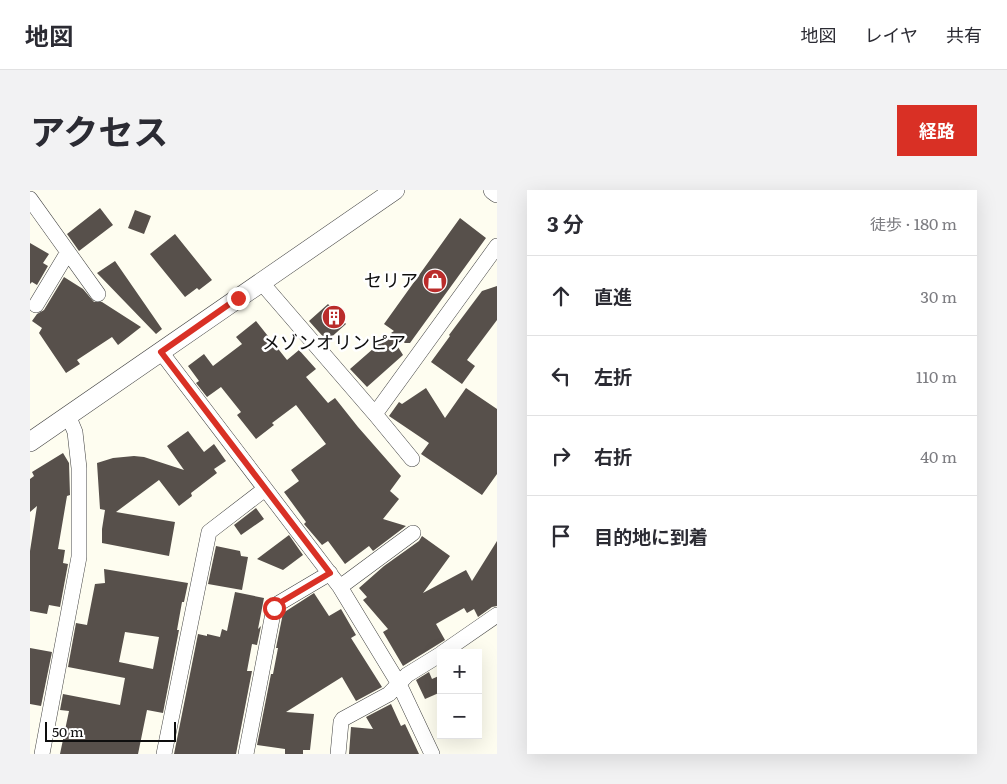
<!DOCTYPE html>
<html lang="ja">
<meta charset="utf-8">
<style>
body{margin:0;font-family:Literata,"Noto Sans JP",serif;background:#f2f2f3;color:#2b2b33}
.controls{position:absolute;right:15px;bottom:15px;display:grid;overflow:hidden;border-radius:0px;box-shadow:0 5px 20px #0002}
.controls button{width:45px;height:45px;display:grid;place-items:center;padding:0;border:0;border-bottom:1px solid #e1e1e2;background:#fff;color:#2b2b33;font:25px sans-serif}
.scale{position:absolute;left:15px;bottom:12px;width:131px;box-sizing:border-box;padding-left:5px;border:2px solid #0e0e0e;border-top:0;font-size:14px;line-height:18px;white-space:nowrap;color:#0e0e0e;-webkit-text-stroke:4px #fff;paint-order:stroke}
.stop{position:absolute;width:15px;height:15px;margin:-11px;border:4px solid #d93025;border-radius:50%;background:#fff}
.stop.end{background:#d93025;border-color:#fff;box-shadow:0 1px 5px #0008}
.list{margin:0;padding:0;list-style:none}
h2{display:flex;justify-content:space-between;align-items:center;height:65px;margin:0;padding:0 20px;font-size:21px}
h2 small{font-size:16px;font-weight:400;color:#7c7c81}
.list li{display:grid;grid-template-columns:32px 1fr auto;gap:15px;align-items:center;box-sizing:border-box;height:80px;padding:0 20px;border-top:1px solid #e1e1e2}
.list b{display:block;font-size:19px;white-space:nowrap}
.list em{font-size:16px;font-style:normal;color:#7c7c81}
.icon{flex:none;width:28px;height:28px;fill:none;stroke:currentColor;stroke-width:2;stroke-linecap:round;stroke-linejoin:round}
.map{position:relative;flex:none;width:467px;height:564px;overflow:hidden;border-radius:0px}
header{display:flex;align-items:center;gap:30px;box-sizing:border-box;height:70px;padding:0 25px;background:#fff;border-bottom:1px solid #e1e1e2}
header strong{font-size:24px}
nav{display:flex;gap:28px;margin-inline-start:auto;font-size:18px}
.intro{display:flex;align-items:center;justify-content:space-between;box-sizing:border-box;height:120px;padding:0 30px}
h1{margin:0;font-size:35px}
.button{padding:12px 22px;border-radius:0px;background:#d93025;color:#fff;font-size:18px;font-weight:700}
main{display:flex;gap:30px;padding:0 30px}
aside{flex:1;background:#fff;border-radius:0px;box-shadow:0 5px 20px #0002}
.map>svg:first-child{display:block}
.building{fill:#57504b;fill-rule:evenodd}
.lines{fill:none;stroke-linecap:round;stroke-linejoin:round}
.minor-casing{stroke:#414141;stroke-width:16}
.tertiary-casing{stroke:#414141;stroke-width:20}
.minor{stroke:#fff;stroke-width:15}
.tertiary{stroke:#fff;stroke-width:19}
.route{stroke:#d93025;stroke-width:6}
.labels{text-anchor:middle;stroke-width:5;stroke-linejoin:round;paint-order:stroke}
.poi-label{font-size:18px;fill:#0e0e0e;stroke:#fff;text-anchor:end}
</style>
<header>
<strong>地図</strong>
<nav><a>地図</a><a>レイヤ</a><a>共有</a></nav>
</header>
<div class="intro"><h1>アクセス</h1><a class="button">経路</a></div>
<main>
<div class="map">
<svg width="467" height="564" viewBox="0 0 467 564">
<rect width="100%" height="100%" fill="#fefdf0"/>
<!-- building -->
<path class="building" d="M 70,18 L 83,35 L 49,61 L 37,44 Z
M 105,20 L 121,26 L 114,44 L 98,38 Z
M 430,28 L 456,48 L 380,153 L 375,153 L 361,143 L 364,141 L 354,134 Z
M 145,44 L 182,90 L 169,100 L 167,98 L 155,107 L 120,64 Z
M 0,53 L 19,64 L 13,73 L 18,76 L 7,95 L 2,92 L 0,94 Z
M 85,71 L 132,139 L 126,144 L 67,83 Z
M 34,87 L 53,99 L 64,112 L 72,112 L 111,137 L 88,155 L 82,147 L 47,170 L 50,174 L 36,183 L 9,143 L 12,138 L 2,131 L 7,124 L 14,120 Z
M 467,96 L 467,130 L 437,170 L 445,176 L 432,194 L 401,172 L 420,146 L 419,145 L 452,101 Z
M 298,114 L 316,134 L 297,151 L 279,131 Z
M 226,131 L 257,170 L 269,160 L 286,179 L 276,187 L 298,213 L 305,208 L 328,237 L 371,286 L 360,301 L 369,309 L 353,329 L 376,336 L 343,361 L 339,356 L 315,374 L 298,351 L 292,355 L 274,334 L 276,332 L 254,302 L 269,291 L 261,280 L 296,254 L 266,215 L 242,233 L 244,235 L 226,249 L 207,225 L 211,222 L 191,197 L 177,207 L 166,193 L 169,191 L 158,176 L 174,164 L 183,176 L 212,154 L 206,147 Z
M 360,144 L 373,165 L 337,197 L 320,179 Z
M 396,198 L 415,228 L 436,198 L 467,219 L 467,284 L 452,305 L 391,264 L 399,253 L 359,226 L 369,212 L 372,214 Z
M 158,241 L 174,262 L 184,254 L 196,271 L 184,279 L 187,283 L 161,303 L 162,306 L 149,316 L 129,290 L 86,322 L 145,332 L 139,366 L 72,353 L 72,339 L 75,320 L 70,319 L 67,273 L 83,268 L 104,266 L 114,267 L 154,280 L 137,256 Z
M 33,263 L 39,273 L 40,305 L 37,306 L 28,359 L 35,360 L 33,373 L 38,374 L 30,417 L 19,415 L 17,424 L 0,421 L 0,361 L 7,316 L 0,322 L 0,289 L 4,286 L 2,282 Z
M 226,318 L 234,329 L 211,345 L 204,335 Z
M 259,345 L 273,365 L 253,380 L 227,369 Z
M 392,346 L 420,366 L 393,403 L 436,380 L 442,391 L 467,351 L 467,416 L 462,417 L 448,427 L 444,419 L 437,423 L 434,418 L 406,434 L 415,450 L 373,476 L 353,442 L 358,439 L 333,410 L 337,407 L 329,398 L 354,376 L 389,351 Z
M 186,356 L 210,361 L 211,366 L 218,367 L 212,400 L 178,394 Z
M 74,379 L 158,393 L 154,412 L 152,412 L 147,440 L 149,440 L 133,523 L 117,520 L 108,564 L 30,564 L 39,521 L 30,520 L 33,504 L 90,515 L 95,488 L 38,477 L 46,433 L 57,435 L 65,394 L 75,393 ZM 95,442 L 129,447 L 123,479 L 89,472 Z
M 205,402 L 234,408 L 228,439 L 231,436 L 227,455 L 222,454 L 217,481 L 222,481 L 206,564 L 144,564 L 168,444 L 177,446 L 177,444 L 190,447 L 192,439 L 197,441 Z
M 284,403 L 299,426 L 311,419 L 326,445 L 321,448 L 352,497 L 326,511 L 312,487 L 256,522 L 284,524 L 280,560 L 273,560 L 273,564 L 255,564 L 255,559 L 227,555 L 241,484 L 243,484 L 248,458 L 246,458 L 253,423 Z
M 0,458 L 22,462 L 11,516 L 0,514 Z
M 399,482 L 402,489 L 411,485 L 411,502 L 395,509 L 386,490 Z
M 361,514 L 371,536 L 375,534 L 389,564 L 319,564 L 321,537 L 343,539 L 336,527 Z"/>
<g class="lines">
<!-- minor casing -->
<g class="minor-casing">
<path id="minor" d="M 0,9 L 68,104
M 231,92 L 345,224 L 382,269
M 6,115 L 38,62
M 131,162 L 310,397 L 369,494 L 402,564
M 345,224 L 467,56
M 310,397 L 383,343
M 412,463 L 467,425
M 12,564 L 49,367 L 49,278 L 45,242 L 38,225
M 134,564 L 179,342 L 235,299
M 216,564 L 244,418 L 246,415 L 300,383
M 308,564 L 311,532 L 313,529 L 359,504 L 377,485 L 411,464"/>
</g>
<!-- tertiary casing -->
<g class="tertiary-casing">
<path id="tertiary" d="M 463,0 L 467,3
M 0,252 L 365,0"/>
</g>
<!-- minor -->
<use href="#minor" class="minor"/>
<!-- tertiary -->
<use href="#tertiary" class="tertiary"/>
</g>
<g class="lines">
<!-- route -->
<path class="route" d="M 208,108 L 131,162 L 300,383 L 246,415 L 244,418"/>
</g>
<!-- icons -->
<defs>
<g id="shop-disc" transform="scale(1.25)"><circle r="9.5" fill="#ba2c2b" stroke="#fff"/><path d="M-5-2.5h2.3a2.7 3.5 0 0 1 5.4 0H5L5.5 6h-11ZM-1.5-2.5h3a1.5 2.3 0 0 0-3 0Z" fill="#fff"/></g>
<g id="building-disc" transform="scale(1.25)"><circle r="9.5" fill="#ba2c2b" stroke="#fff"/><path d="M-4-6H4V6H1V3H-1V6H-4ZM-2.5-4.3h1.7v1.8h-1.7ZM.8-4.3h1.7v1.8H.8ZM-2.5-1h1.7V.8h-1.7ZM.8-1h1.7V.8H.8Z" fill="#fff"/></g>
</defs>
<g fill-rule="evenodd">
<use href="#shop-disc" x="405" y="91"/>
<use href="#building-disc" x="304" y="127"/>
</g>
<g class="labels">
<!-- poi labels -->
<g class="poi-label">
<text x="388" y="97">セリア</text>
<text x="304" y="159" text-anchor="middle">メゾンオリンピア</text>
</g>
</g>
</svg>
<div class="controls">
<button>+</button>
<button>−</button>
</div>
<div class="scale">50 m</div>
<div class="stop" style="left:244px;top:418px"></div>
<div class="stop end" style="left:208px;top:108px"></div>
</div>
<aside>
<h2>3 分<small>徒歩 · 180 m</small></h2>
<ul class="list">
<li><svg class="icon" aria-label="ahead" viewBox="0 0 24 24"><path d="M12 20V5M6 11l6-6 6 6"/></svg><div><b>直進</b></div><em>30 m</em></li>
<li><svg class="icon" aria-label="left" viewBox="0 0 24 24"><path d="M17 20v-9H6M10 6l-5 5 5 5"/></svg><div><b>左折</b></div><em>110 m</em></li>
<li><svg class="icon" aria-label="right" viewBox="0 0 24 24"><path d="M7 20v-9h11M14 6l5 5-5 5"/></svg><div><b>右折</b></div><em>40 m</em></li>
<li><svg class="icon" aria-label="arrive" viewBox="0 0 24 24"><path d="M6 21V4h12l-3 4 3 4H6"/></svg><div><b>目的地に到着</b></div></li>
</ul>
</aside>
</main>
